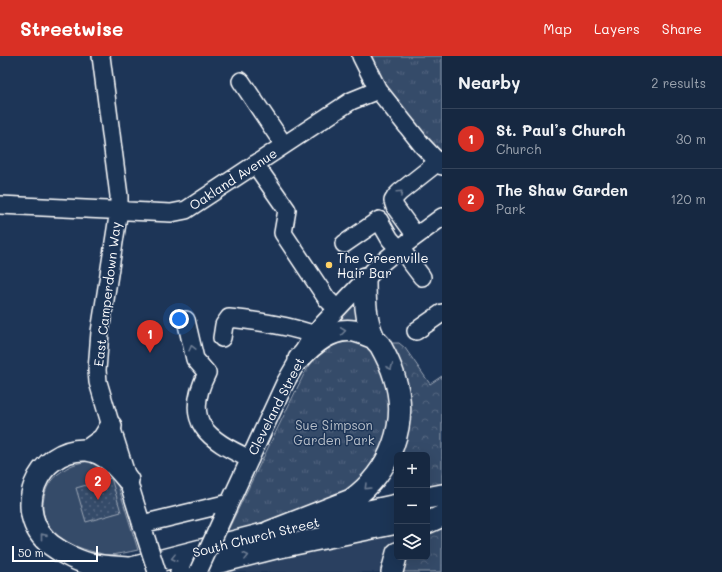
<!DOCTYPE html>
<meta charset="utf-8">
<style>
body{margin:0;font-family:Mali,sans-serif;background:#23344c;color:#f1f3f6}
.controls{position:absolute;right:12px;bottom:12px;display:grid;overflow:hidden;border-radius:6px;box-shadow:0 4px 16px #0002}
.controls button{width:36px;height:36px;display:grid;place-items:center;padding:0;border:0;border-bottom:1px solid #35445a;background:#162841;color:#f1f3f6;font:20px sans-serif}
.scale{position:absolute;left:12px;bottom:10px;width:86px;box-sizing:border-box;padding-left:4px;border:2px solid #fff;border-top:0;font-size:11px;line-height:14px;white-space:nowrap;color:#fff;-webkit-text-stroke:3px #1d3557;paint-order:stroke}
.you{position:absolute;left:179px;top:263px;width:14px;height:14px;margin:-10px;border:3px solid #fff;border-radius:50%;background:#1a73e8;box-shadow:0 0 0 6px #1a73e833}
.badge{display:grid;place-items:center;width:26px;height:26px;border-radius:50%;background:#d93025;color:#fff;font-size:13px;font-weight:700}
.pin{position:absolute;translate:-50% -33px;filter:drop-shadow(0 1px 2px #0008)}
.pin::after{content:'';position:absolute;top:21px;width:14px;height:12px;background:inherit;clip-path:polygon(0 0,100% 0,50% 100%)}
.list{margin:0;padding:0;list-style:none}
h2{display:flex;justify-content:space-between;align-items:center;height:52px;margin:0;padding:0 16px;font-size:17px}
h2 small{font-size:13px;font-weight:400;color:#9ea6b1}
.list li{display:grid;grid-template-columns:26px 1fr auto;gap:12px;align-items:center;box-sizing:border-box;height:60px;padding:0 16px;border-top:1px solid #35445a}
.list b{display:block;font-size:15px;white-space:nowrap}
.list p{margin:0;font-size:13px;white-space:nowrap;color:#9ea6b1}
.list em{font-size:13px;font-style:normal;color:#9ea6b1}
.icon{flex:none;width:22px;height:22px;fill:none;stroke:currentColor;stroke-width:2;stroke-linecap:round;stroke-linejoin:round}
.map{position:relative;flex:none;width:442px;height:516px;overflow:hidden}
header{display:flex;align-items:center;gap:24px;box-sizing:border-box;height:56px;padding:0 20px;background:#d93025;color:#fff}
header strong{font-size:19px}
nav{display:flex;gap:22px;margin-inline-start:auto;font-size:14px}
main{display:flex}
aside{flex:1;background:#162841}
.map>svg:first-child{display:block}
.built{fill:#2a4161}
.grass{fill:#364b69;stroke:#9aa5b4}
.forest{fill:url(#forest-crowns);stroke:#9aa5b4}
.park{fill:url(#park-tufts);stroke:#9aa5b4}
.garden{fill:url(#garden-dots);stroke:#9aa5b4}
.lines{fill:none;stroke-linecap:round;stroke-linejoin:round}
.minor-casing{stroke:#fff;stroke-width:20}
.major-casing{stroke:#fff;stroke-width:24}
.minor{stroke:#1d3557;stroke-width:17}
.major{stroke:#1d3557;stroke-width:21}
.minor-bridge-casing{stroke:#fff;stroke-width:20;stroke-linecap:butt}
.minor-bridge{stroke:#1d3557;stroke-width:17}
.oneway{stroke:#6c7c92}
.poi-dot{fill:#ffd166;stroke:#1d3557;stroke-width:1.5}
.labels{text-anchor:middle;stroke-width:3;stroke-linejoin:round;paint-order:stroke}
.street-label{font-size:13px;fill:#fff;stroke:#1d3557}
.poi-label{font-size:13px;fill:#fff;stroke:#1d3557;text-anchor:start}
.park-label{font-size:13px;fill:#b9c0ca;stroke:#1d3557}
</style>
<header>
<strong>Streetwise</strong>
<nav><a>Map</a><a>Layers</a><a>Share</a></nav>
</header>
<main>
<div class="map">
<svg width="442" height="516" viewBox="0 0 442 516">
<defs>
<pattern id="forest-crowns" width="20" height="18" patternUnits="userSpaceOnUse"><rect width="20" height="18" fill="#364b69"/><path d="M2 6a3 3 0 1 1 6 0M12 15a3 3 0 1 1 6 0" fill="none" stroke="#546680"/></pattern>
<pattern id="park-tufts" width="24" height="20" patternUnits="userSpaceOnUse"><rect width="24" height="20" fill="#364b69"/><path d="M3 7l-1-3M5 7V3M7 7l1-3M15 17l-1-3M17 17v-4M19 17l1-3" fill="none" stroke="#546680"/></pattern>
<pattern id="garden-dots" width="8" height="8" patternUnits="userSpaceOnUse"><rect width="8" height="8" fill="#364b69"/><path d="M2 2h.1M6 6h.1" fill="none" stroke="#546680" stroke-width="1.8" stroke-linecap="round"/></pattern>
</defs>
<rect width="100%" height="100%" fill="#1d3557"/>
<filter id="ink" filterUnits="userSpaceOnUse"><feTurbulence type="fractalNoise" baseFrequency=".025" numOctaves="2"/><feDisplacementMap in="SourceGraphic" scale="8" xChannelSelector="R" yChannelSelector="G"/><feConvolveMatrix kernelMatrix="1 2 1 2 8 2 1 2 1" color-interpolation-filters="sRGB"/></filter>
<g filter="url(#ink)">
<!-- built -->
<path class="built" d="M 397,474 L 397,492 L 388,516 L 223,516 Z"/>
<!-- grass -->
<path class="grass" d="M 358,242 L 364,266 L 337,266 Z
M 91,405 L 99,407 L 116,423 L 138,494 C 128,496 117,499 108,499 C 105,499 102,498 99,497 C 72,492 36,475 44,441 C 46,432 50,424 58,418 C 70,409 75,407 91,405 Z"/>
<!-- forest -->
<path class="forest" d="M 392,287 L 399,287 L 405,292 L 430,328 L 442,320 L 442,516 L 401,516 L 405,501 L 427,501 L 427,399 L 399,399 L 388,290 Z"/>
<!-- park -->
<path class="park" d="M 367,0 L 442,0 L 442,100 L 384,33 Z
M 348,283 L 364,289 L 373,296 L 379,306 L 391,350 L 387,385 L 362,427 L 319,453 L 227,476 L 304,318 L 316,300 L 327,289 Z"/>
<!-- garden -->
<path class="garden" d="M 111,422 L 121,456 L 86,466 L 76,432 Z"/>
<g class="lines">
<!-- minor casing -->
<g class="minor-casing">
<path id="minor" d="M 101,0 L 119,140 L 119,154 L 100,276 L 97,314 L 98,326 L 111,370 L 145,479
M 361,0 L 378,34 L 383,40 L 422,89 L 442,110
M 241,25 L 284,89
M 255,108 L 287,154 L 283,177 L 327,243 L 337,253
M 0,149 L 171,157 L 186,154 L 351,45 L 378,34
M 416,180 L 395,151 L 393,145 L 396,140 L 400,136 L 438,106
M 344,188 L 379,164 L 390,183 L 399,193
M 400,192 L 422,221
M 186,264 L 195,303 L 207,317 C 182,366 207,383 250,403
M 416,275 L 442,257
M 222,282 L 224,269 L 229,262 C 258,265 287,269 315,279
M 223,461 L 285,327 L 310,284 L 323,268 L 379,209 L 400,192 L 442,161
M 142,468 L 229,447"/>
</g>
<!-- major casing -->
<g class="major-casing">
<path id="major" d="M 299,303 C 313,288 332,271 354,275 C 360,276 368,280 374,282
M 88,394 L 103,383 L 111,370
M 128,424 C 118,412 105,396 87,394 C 37,391 10,457 51,489 C 63,498 81,507 95,509 C 106,511 118,511 129,512
M 427,442 L 442,439
M 327,464 L 397,449
M 427,467 L 442,460
M 269,476 L 351,444 C 390,416 410,367 394,320 C 391,310 385,298 380,289 C 378,287 376,285 374,282 C 365,263 365,243 365,222
M 116,516 L 283,473
M 181,516 L 275,492 L 397,467
M 392,516 L 397,497"/>
</g>
<!-- minor -->
<use href="#minor" class="minor"/>
<!-- major -->
<use href="#major" class="major"/>
<!-- minor-bridge casing -->
<g class="minor-bridge-casing">
<path id="minor-bridge" d="M 145,479 L 157,516
M 198,516 L 223,461"/>
</g>
<!-- minor-bridge -->
<use href="#minor-bridge" class="minor-bridge"/>
</g>
<!-- one-way arrows -->
<defs><path id="oneway-chevron" d="M-2-3.5L2.5 0L-2 3.5" fill="none" stroke-width="1.6" stroke-linecap="round" stroke-linejoin="round"/></defs>
<g class="oneway">
<use href="#oneway-chevron" transform="translate(400 137) rotate(-43)"/>
<use href="#oneway-chevron" transform="translate(343 275) rotate(-7)"/>
<use href="#oneway-chevron" transform="translate(192 292) rotate(-104)"/>
<use href="#oneway-chevron" transform="translate(390 311) rotate(65)"/>
<use href="#oneway-chevron" transform="translate(367 431) rotate(135)"/>
<use href="#oneway-chevron" transform="translate(43 480) rotate(-129)"/>
<use href="#oneway-chevron" transform="translate(246 500) rotate(-14)"/>
<use href="#oneway-chevron" transform="translate(174 502) rotate(166)"/>
</g>
</g>
<!-- markers -->
<circle class="poi-dot" cx="329" cy="209" r="4"/>
<g class="labels">
<!-- street labels -->
<g class="street-label">
<text transform="translate(233 123) rotate(-33)" y="5">Oakland Avenue</text>
<text transform="translate(107 238) rotate(-83)" y="5">East Camperdown Way</text>
<text transform="translate(276 350) rotate(-63)" y="5">Cleveland Street</text>
<text transform="translate(256 481) rotate(-14)" y="5">South Church Street</text>
</g>
<!-- poi labels -->
<g class="poi-label">
<text x="337" y="207">The Greenville<tspan x="337" dy="15">Hair Bar</tspan></text>
</g>
<!-- park labels -->
<g class="park-label">
<text x="334" y="374">Sue Simpson<tspan x="334" dy="15">Garden Park</tspan></text>
</g>
</g>
</svg>
<div class="controls">
<button>+</button>
<button>−</button>
<button><svg class="icon" aria-label="layers" viewBox="0 0 24 24"><path d="M12 4l9 5-9 5-9-5zM3 14l9 5 9-5"/></svg></button>
</div>
<div class="scale">50 m</div>
<div class="you"></div>
<div class="pin badge" style="left:150px;top:297px">1</div>
<div class="pin badge" style="left:98px;top:444px">2</div>
</div>
<aside>
<h2>Nearby<small>2 results</small></h2>
<ul class="list">
<li><span class="badge">1</span><div><b>St. Paul’s Church</b><p>Church</p></div><em>30 m</em></li>
<li><span class="badge">2</span><div><b>The Shaw Garden</b><p>Park</p></div><em>120 m</em></li>
</ul>
</aside>
</main>
